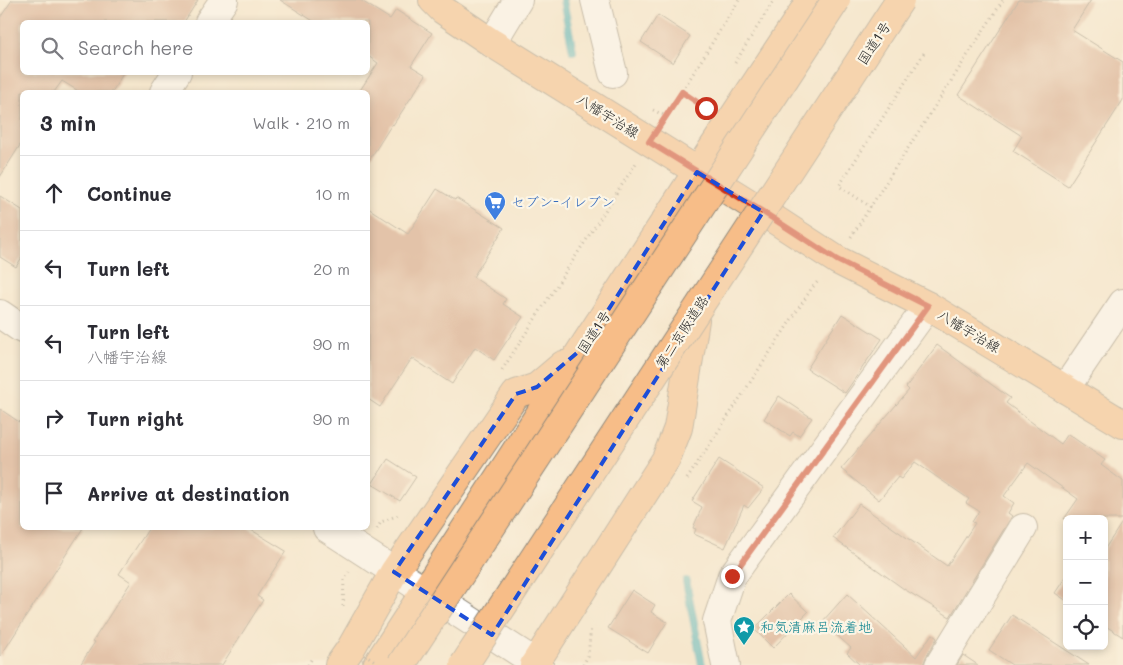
<!DOCTYPE html>
<meta charset="utf-8">
<style>
body{margin:0;font-family:Mali,"Klee One",sans-serif;background:#f7f7f7;color:#2b2b33}
.controls{position:absolute;right:15px;bottom:15px;display:grid;overflow:hidden;border-radius:8px;box-shadow:0 2px 8px #0003}
.controls button{width:45px;height:45px;display:grid;place-items:center;padding:0;border:0;border-bottom:1px solid #e1e1e2;background:#fff;color:#2b2b33;font:25px sans-serif}
.stop{position:absolute;width:15px;height:15px;margin:-11px;border:4px solid #c8321e;border-radius:50%;background:#fff}
.stop.end{background:#c8321e;border-color:#fff;box-shadow:0 1px 5px #0008}
.list{margin:0;padding:0;list-style:none}
h2{display:flex;justify-content:space-between;align-items:center;height:65px;margin:0;padding:0 20px;font-size:21px}
h2 small{font-size:16px;font-weight:400;color:#7c7c81}
.list li{display:grid;grid-template-columns:32px 1fr auto;gap:15px;align-items:center;box-sizing:border-box;height:75px;padding:0 20px;border-top:1px solid #e1e1e2}
.list b{display:block;font-size:19px;white-space:nowrap}
.list p{margin:0;font-size:16px;white-space:nowrap;color:#7c7c81}
.list em{font-size:16px;font-style:normal;color:#7c7c81}
.icon{flex:none;width:28px;height:28px;fill:none;stroke:currentColor;stroke-width:2;stroke-linecap:round;stroke-linejoin:round}
.map{position:relative;flex:none;width:1123px;height:665px;overflow:hidden}
.search{position:absolute;background:#fff;box-shadow:0 2px 8px #0003;left:20px;top:20px;width:350px;height:55px;display:flex;align-items:center;gap:12px;box-sizing:border-box;padding:0 18px;border-radius:8px;color:#7c7c81;font-size:19px}
.panel{position:absolute;background:#fff;box-shadow:0 2px 8px #0003;left:20px;top:90px;width:350px;height:440px;border-radius:8px}
.map>svg:first-child{display:block}
.lines{fill:none;stroke-linecap:round;stroke-linejoin:round}
.stream{stroke:#3dadb9;stroke-width:8}
.building{fill:#cd987d}
.minor-casing{stroke:#90897c;stroke-width:30}
.major-casing{stroke:#90897c;stroke-width:30}
.highway-casing{stroke:#90897c;stroke-width:30}
.path{stroke:#90897c;stroke-width:3;stroke-dasharray:1 4;stroke-linecap:butt}
.minor{stroke:#fff;stroke-width:28}
.major{stroke:#f7bd88;stroke-width:28}
.highway{stroke:#f7bd88;stroke-width:28}
.highway-bridge-casing{stroke:#90897c;stroke-width:30;stroke-linecap:butt}
.path-bridge{stroke:#90897c;stroke-width:3;stroke-dasharray:1 4;stroke-linecap:butt}
.highway-bridge{stroke:#f7bd88;stroke-width:28}
.route{stroke:#c8321e;stroke-width:6}
.marked{fill:none;stroke:#1d4ed8;stroke-width:4;stroke-dasharray:10 6;stroke-linejoin:round}
.labels{text-anchor:middle;stroke-width:4.5;stroke-linejoin:round;paint-order:stroke}
.street-label{font-size:14px;fill:#2b2b2b;stroke:#fcf5e5}
.shop-label{font-size:14px;fill:#366cbe;stroke:#fcf5e5;text-anchor:start}
.culture-label{font-size:14px;fill:#0d838f;stroke:#fcf5e5;text-anchor:start}
</style>
<div class="map">
<svg width="1123" height="665" viewBox="0 0 1123 665">
<rect width="100%" height="100%" fill="#fcf5e5"/>
<filter id="ink" filterUnits="userSpaceOnUse"><feTurbulence type="fractalNoise" baseFrequency=".02" numOctaves="2"/><feDisplacementMap in="SourceGraphic" scale="10" xChannelSelector="R" yChannelSelector="G"/><feConvolveMatrix kernelMatrix="1 2 1 2 8 2 1 2 1" color-interpolation-filters="sRGB"/></filter>
<filter id="wash" filterUnits="userSpaceOnUse"><feTurbulence type="fractalNoise" baseFrequency=".0096" numOctaves="4" result="noise"/><feDisplacementMap in="SourceGraphic" scale="20" xChannelSelector="R" yChannelSelector="G"/><feGaussianBlur stdDeviation="1.12" result="paint"/><feColorMatrix in="noise" values="0 0 0 0 0 0 0 0 0 0 0 0 0 0 0 0 0 1.4 0 .05"/><feComposite in="paint" operator="in"/></filter>
<g filter="url(#wash)">
<rect width="100%" height="100%" fill="#f6e7cd"/>
<g class="lines">
<!-- stream -->
<path class="stream" d="M 563,0 L 573,51
M 686,581 L 702,665"/>
</g>
<g id="blocks">
<!-- building -->
<path class="building" d="M 12,0 L 198,0 L 184,22 L 22,22 L 22,72 L 124,72 L 112,92 L 80,92 L 62,81 L 54,92 L 22,92 L 22,142 L 0,177 L 0,18 Z
M 280,0 L 360,0 L 390,19 L 396,10 L 432,33 L 411,66 L 426,75 L 393,125 L 392,124 L 368,162 L 368,92 L 359,92 L 378,63 L 368,56 L 368,22 L 315,22 Z
M 1019,0 L 1091,0 L 1072,30 L 1123,62 L 1123,100 L 1068,186 L 1013,151 L 1022,136 L 958,95 Z
M 658,15 L 690,36 L 673,63 L 641,42 Z
M 437,189 L 455,200 L 456,198 L 504,228 L 473,277 L 506,299 L 503,304 L 523,317 L 494,360 L 475,347 L 452,384 L 412,358 L 380,407 L 368,399 L 368,208 L 408,234 Z
M 0,196 L 22,210 L 22,257 L 16,267 L 0,257 Z
M 842,314 L 882,339 L 845,393 L 807,369 Z
M 937,345 L 1010,398 L 1006,403 L 1061,444 L 1068,434 L 1105,460 L 1101,465 L 1123,481 L 1123,519 L 1064,519 L 1078,499 L 1028,463 L 1004,496 L 1014,503 L 1008,513 L 1012,516 L 950,617 L 904,589 L 833,538 L 859,504 L 947,566 L 975,523 L 972,522 L 979,511 L 966,503 L 969,499 L 915,462 L 901,479 L 898,477 L 879,500 L 841,469 L 909,390 L 906,387 Z
M 779,396 L 812,418 L 799,436 L 793,432 L 790,436 L 764,419 Z
M 0,409 L 22,424 L 22,528 L 83,528 L 0,657 Z
M 388,459 L 416,477 L 400,501 L 372,484 Z
M 719,459 L 764,488 L 748,508 L 744,505 L 725,548 L 694,534 L 696,529 L 693,528 L 702,507 L 692,501 Z
M 1123,521 L 1123,637 L 1104,625 L 1104,550 Z
M 149,528 L 248,528 L 286,551 L 257,596 L 263,600 L 222,665 L 80,665 L 95,642 L 93,641 L 131,582 L 119,574 Z
M 1067,575 L 1067,601 L 1055,593 Z
M 632,590 L 655,605 L 651,612 L 667,622 L 648,653 L 608,628 Z
M 789,594 L 808,612 L 773,648 L 754,629 Z
M 847,594 L 916,657 L 932,634 L 937,638 L 926,657 L 923,665 L 860,665 L 847,653 L 851,648 L 822,622 Z
M 1012,615 L 1089,665 L 1012,665 L 989,650 Z
M 963,655 L 978,665 L 957,665 Z"/>
</g>
</g>
<g filter="url(#ink)">
<use href="#blocks" fill-opacity="0" stroke="#90897c" stroke-width="1"/>
<g class="lines">
<!-- minor casing -->
<g class="minor-casing">
<path id="minor" d="M 595,0 L 613,73
M 209,22 L 224,0
M 492,43 L 518,0
M 164,92 L 177,72
M 0,314 L 22,329
M 1065,389 L 1123,303
M 327,528 L 539,665
M 726,665 L 717,621 L 732,576 L 928,306
M 939,665 L 1023,528"/>
</g>
<!-- major casing -->
<g class="major-casing">
<path id="major" d="M 433,0 L 443,10 L 492,43 L 763,212 L 837,260 L 928,306 L 1123,424"/>
</g>
<!-- highway casing -->
<g class="highway-casing">
<path id="highway" d="M 339,665 L 351,648 L 394,572 L 516,394 L 537,387 L 563,365
M 377,665 L 697,172 L 811,0
M 534,665 L 666,459 L 678,428 L 695,320"/>
</g>
<!-- path -->
<path class="path" d="M 735,63 L 774,0
M 682,92 L 707,108 L 708,107
M 653,110 L 666,116
M 664,120 L 739,0
M 871,207 L 839,186 L 924,53
M 851,237 L 1003,0
M 502,370 L 636,163
M 687,479 L 812,288 L 819,280
M 377,529 L 381,522 L 401,514
M 343,606 L 344,580 L 349,572
M 308,665 L 312,658
M 583,665 L 588,656 L 591,627"/>
<!-- minor -->
<use href="#minor" class="minor"/>
<!-- major -->
<use href="#major" class="major"/>
<!-- highway -->
<use href="#highway" class="highway"/>
<!-- highway-bridge casing -->
<g class="highway-bridge-casing">
<path id="highway-bridge" d="M 401,665 L 836,0
M 464,665 L 900,0"/>
</g>
<!-- path-bridge -->
<path class="path-bridge" d="M 360,665 L 366,655 L 375,661"/>
<!-- highway-bridge -->
<use href="#highway-bridge" class="highway-bridge"/>
</g>
</g>
<g class="lines" filter="url(#ink)">
<!-- route -->
<path class="route" d="M 706,108 L 682,92 L 649,142 L 763,212 L 837,260 L 928,306 L 732,576"/>
</g>
<!-- marked area -->
<path d="M0 0H1123V665H0ZM 697,172 L 763,212 L 492,635 L 394,572 L 516,394 L 537,387 L 585,346 Z" fill="#f6e7cd" fill-opacity=".55" fill-rule="evenodd"/>
<path class="marked" d="M 697,172 L 763,212 L 492,635 L 394,572 L 516,394 L 537,387 L 585,346 Z"/>
<!-- icons -->
<defs>
<g id="supermarket-pin" transform="scale(1.125)"><path d="M0 17L-7.5 6A9.5 9.5 0 1 1 7.5 6Z" fill="#3f7fe0" stroke="#fcf5e5"/><path d="M-6-5.5h2.5l.6 2H6L4.5 2H-2.5L-4.4-4H-6ZM-1.5 3.2a1.3 1.3 0 1 0 .1 0ZM3 3.2a1.3 1.3 0 1 0 .1 0Z" fill="#fff"/></g>
<g id="sight-pin" transform="scale(1.125)"><path d="M0 17L-7.5 6A9.5 9.5 0 1 1 7.5 6Z" fill="#0f9aa8" stroke="#fcf5e5"/><path d="M0-6L1.8-2.2L6-1.7L2.9 1.2L3.7 5.4L0 3.3L-3.7 5.4L-2.9 1.2L-6-1.7L-1.8-2.2Z" fill="#fff"/></g>
</defs>
<g fill-rule="evenodd">
<use href="#supermarket-pin" x="495" y="202"/>
<use href="#sight-pin" x="744" y="627"/>
</g>
<g class="labels">
<!-- street labels -->
<g class="street-label">
<text transform="translate(874 43) rotate(-57)" y="5">国道1号</text>
<text transform="translate(608 116) rotate(32)" y="5">八幡宇治線</text>
<text transform="translate(969 331) rotate(31)" y="5">八幡宇治線</text>
<text transform="translate(594 332) rotate(-57)" y="5">国道1号</text>
<text transform="translate(682 332) rotate(-57)" y="5">第二京阪道路</text>
</g>
<!-- shop labels -->
<g class="shop-label">
<text x="511" y="207">セブン-イレブン</text>
</g>
<!-- culture labels -->
<g class="culture-label">
<text x="760" y="632">和気清麻呂流着地</text>
</g>
</g>
</svg>
<div class="controls">
<button>+</button>
<button>−</button>
<button><svg class="icon" aria-label="locate" viewBox="0 0 24 24"><circle cx="12" cy="12" r="6"/><path d="M12 2v4M12 18v4M2 12h4M18 12h4"/></svg></button>
</div>
<div class="stop" style="left:706px;top:108px"></div>
<div class="stop end" style="left:732px;top:576px"></div>
<div class="search"><svg class="icon" aria-label="search" viewBox="0 0 24 24"><circle cx="10" cy="10" r="6"/><path d="M15 15l6 6"/></svg>Search here</div>
<section class="panel">
<h2>3 min<small>Walk · 210 m</small></h2>
<ul class="list">
<li><svg class="icon" aria-label="ahead" viewBox="0 0 24 24"><path d="M12 20V5M6 11l6-6 6 6"/></svg><div><b>Continue</b></div><em>10 m</em></li>
<li><svg class="icon" aria-label="left" viewBox="0 0 24 24"><path d="M17 20v-9H6M10 6l-5 5 5 5"/></svg><div><b>Turn left</b></div><em>20 m</em></li>
<li><svg class="icon" aria-label="left" viewBox="0 0 24 24"><path d="M17 20v-9H6M10 6l-5 5 5 5"/></svg><div><b>Turn left</b><p>八幡宇治線</p></div><em>90 m</em></li>
<li><svg class="icon" aria-label="right" viewBox="0 0 24 24"><path d="M7 20v-9h11M14 6l5 5-5 5"/></svg><div><b>Turn right</b></div><em>90 m</em></li>
<li><svg class="icon" aria-label="arrive" viewBox="0 0 24 24"><path d="M6 21V4h12l-3 4 3 4H6"/></svg><div><b>Arrive at destination</b></div></li>
</ul>
</section>
</div>
